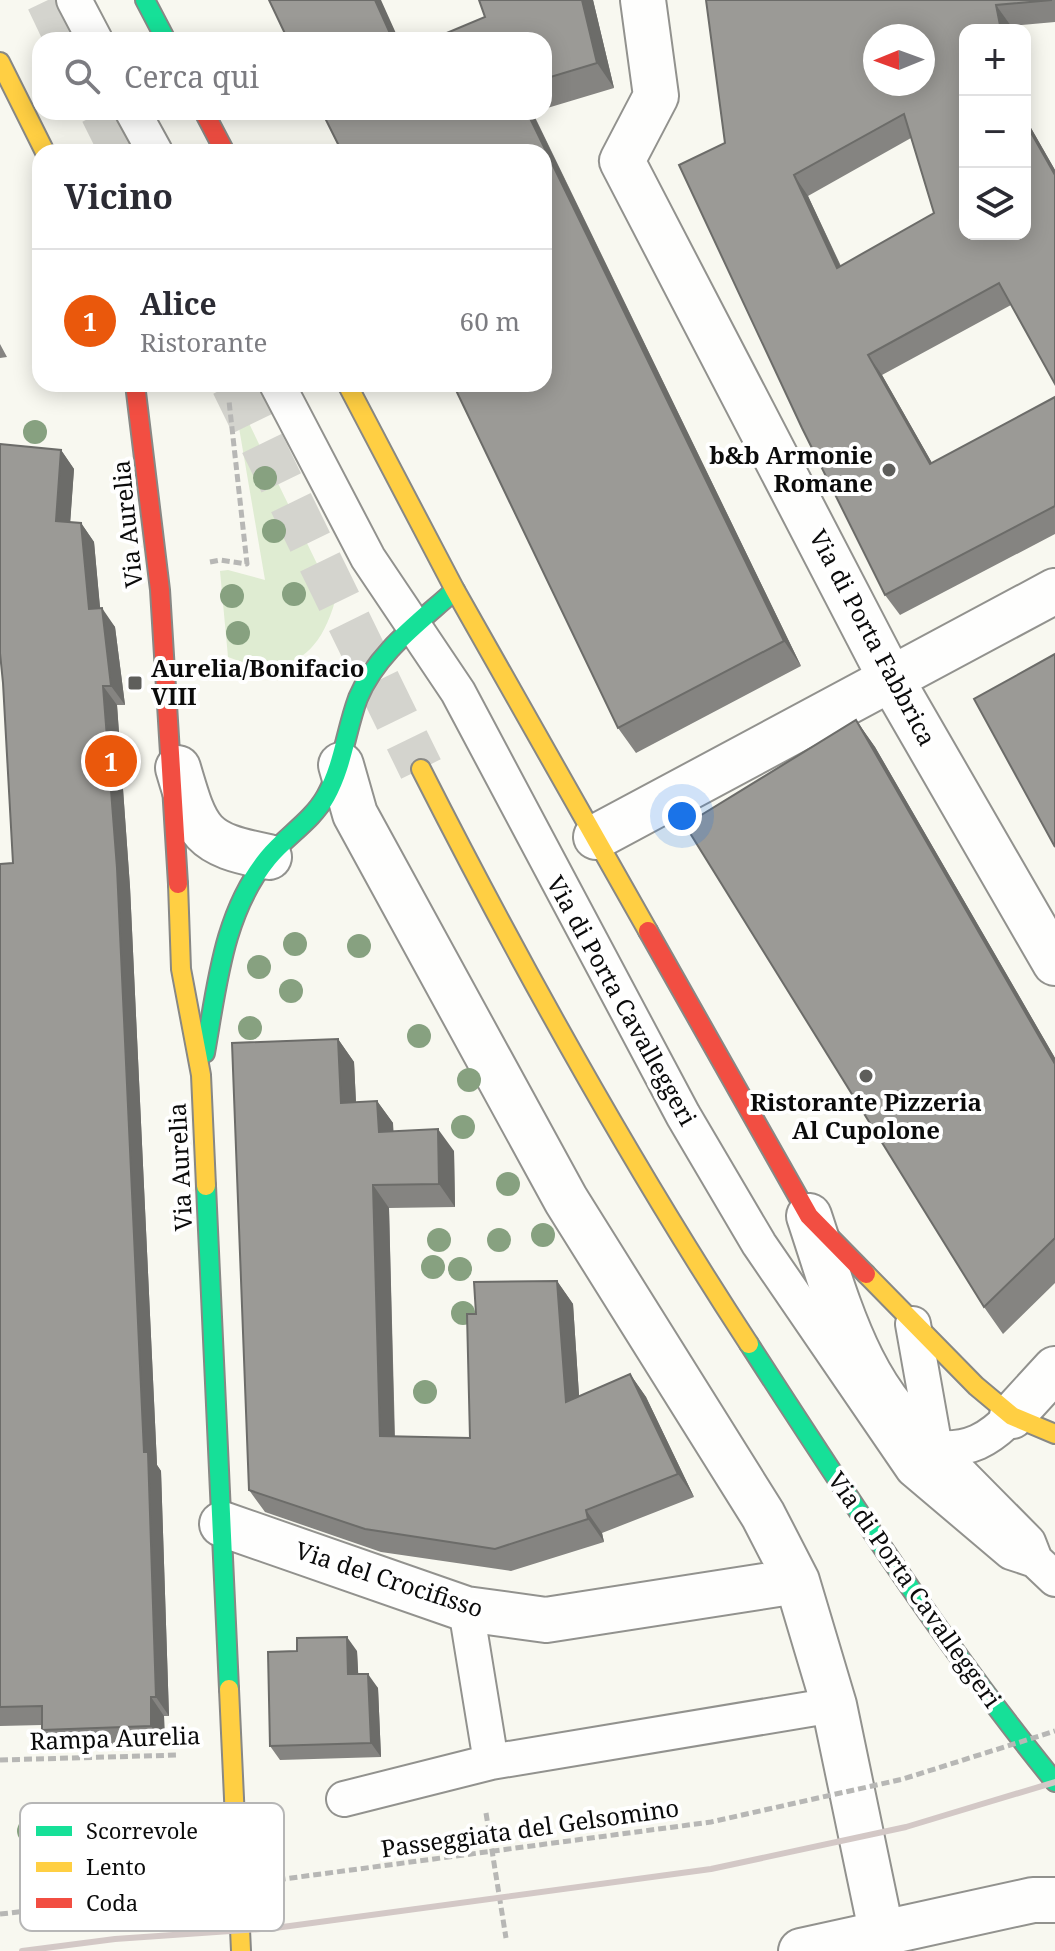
<!DOCTYPE html>
<html lang="it">
<meta charset="utf-8">
<style>
body{margin:0;font-family:"Noto Serif",serif;background:#f7f7f7;color:#2b2b33}
.controls{position:absolute;right:24px;top:24px;display:grid;overflow:hidden;border-radius:16px;box-shadow:0 4px 20px #0003}
.controls button{width:72px;height:72px;display:grid;place-items:center;padding:0;border:0;border-bottom:2px solid #e1e1e2;background:#fff;color:#2b2b33;font:40px sans-serif}
.compass{position:absolute;left:863px;top:24px;width:72px;height:72px;border-radius:50%;background:#fff;box-shadow:0 4px 20px #0003;rotate:269deg}
.you{position:absolute;left:682px;top:816px;width:28px;height:28px;margin:-20px;border:6px solid #fff;border-radius:50%;background:#1a73e8;box-shadow:0 0 0 12px #1a73e833}
.badge{display:grid;place-items:center;width:52px;height:52px;border-radius:50%;background:#ea580c;color:#fff;font-size:26px;font-weight:700}
.pin{position:absolute;translate:-50% -50%;border:4px solid #fff;box-shadow:0 2px 8px #0006}
.list{margin:0;padding:0;list-style:none}
h2{display:flex;justify-content:space-between;align-items:center;height:104px;margin:0;padding:0 32px;font-size:34px}
h2 small{font-size:26px;font-weight:400;color:#7c7c81}
.list li{display:grid;grid-template-columns:52px 1fr auto;gap:24px;align-items:center;box-sizing:border-box;height:144px;padding:0 32px;border-top:2px solid #e1e1e2}
.list b{display:block;font-size:30px;white-space:nowrap}
.list p{margin:0;font-size:26px;white-space:nowrap;color:#7c7c81}
.list em{font-size:26px;font-style:normal;color:#7c7c81}
.icon{flex:none;width:44px;height:44px;fill:none;stroke:currentColor;stroke-width:2;stroke-linecap:round;stroke-linejoin:round}
.map{position:relative;flex:none;width:1055px;height:1951px;overflow:hidden}
.search{position:absolute;background:#fff;box-shadow:0 4px 20px #0003;left:32px;top:32px;width:520px;height:88px;display:flex;align-items:center;gap:20px;box-sizing:border-box;padding:0 28px;border-radius:24px;color:#7c7c81;font-size:30px}
.panel{position:absolute;background:#fff;box-shadow:0 4px 20px #0003;left:32px;top:144px;width:520px;height:248px;border-radius:24px}
.map>svg:first-child{display:block}
.green{fill:#dfecd2}
.lines{fill:none;stroke-linecap:round;stroke-linejoin:round}
.primary-tunnel{stroke:#d4d4ce;stroke-width:44;stroke-dasharray:44 22;stroke-linecap:butt}
.lane-casing{stroke:#92928e;stroke-width:38}
.street-casing{stroke:#92928e;stroke-width:48}
.fast-casing{stroke:#888885;stroke-width:22}
.slow-casing{stroke:#888885;stroke-width:22}
.jam-casing{stroke:#888885;stroke-width:22}
.path{stroke:#b7b7b5;stroke-width:5;stroke-dasharray:8 4;stroke-linecap:butt}
.lane{stroke:#fefefd;stroke-width:34}
.street{stroke:#fefefd;stroke-width:44}
.fast{stroke:#16e098;stroke-width:18}
.slow{stroke:#ffcf43;stroke-width:18}
.jam{stroke:#f24e42;stroke-width:18}
.rail{stroke:#d3c8c6;stroke-width:6}
.path-bridge{stroke:#b7b7b5;stroke-width:5;stroke-dasharray:8 4;stroke-linecap:butt}
.tree{fill:#87a180}
.wall{fill:#858481;fill-rule:evenodd}
.shaded-wall{fill:#6c6c69}
.building{fill:#9b9a96;stroke:#6c6c69;stroke-width:2;fill-rule:evenodd}
.poi-dot{fill:#5e5e5b;stroke:#fff;stroke-width:3}
.labels{text-anchor:middle;stroke-width:8;stroke-linejoin:round;paint-order:stroke}
.poi-label{font-size:24px;font-weight:bold;fill:#0b0b0b;stroke:#fff;text-anchor:end}
.street-label{font-size:24px;fill:#0b0b0b;stroke:#fff}
.key{fill:#fff;stroke:#b6b6b6;stroke-width:2}
.key-label{font-size:22px;fill:#0b0b0b}
</style>
<div class="map">
<svg width="1055" height="1951" viewBox="0 0 1055 1951">
<rect width="100%" height="100%" fill="#f8f8f0"/>
<!-- green -->
<path class="green" d="M 244,413 L 335,601 C 319,658 286,680 228,657 L 220,571 L 228,570 L 265,580 L 237,416 Z"/>
<g class="lines">
<!-- primary-tunnel -->
<path class="primary-tunnel" d="M 48,0 L 67,40
M 102,112 L 122,152
M 233,384 L 421,769"/>
<!-- lane casing -->
<g class="lane-casing">
<path id="lane" d="M 74,0 L 95,40
M 133,112 L 155,152
M 277,384 L 368,558 L 458,692 L 683,1115 L 759,1244 L 913,1469 L 1011,1552 L 1035,1560
M 913,1324 L 935,1448 L 1028,1542 L 1035,1560 L 1055,1579
M 935,1448 C 969,1451 989,1440 1012,1416
M 466,1609 L 491,1762
M 344,1799 L 491,1762 L 834,1705"/>
</g>
<!-- street casing -->
<g class="street-casing">
<path id="street" d="M 643,0 L 656,96 L 622,161 L 891,679 L 1055,963
M 341,765 L 355,814 L 566,1200 L 763,1515 L 797,1581 L 834,1705 L 882,1935
M 178,768 C 197,833 200,844 269,857
M 596,837 L 1055,591
M 809,1216 C 836,1296 860,1399 935,1448
M 1012,1416 L 1055,1369
M 222,1524 L 466,1609 L 546,1620 L 797,1581
M 801,1951 L 1033,1900 L 1055,1900"/>
</g>
<!-- fast casing -->
<g class="fast-casing">
<path id="fast" d="M 145,0 L 166,40
M 205,1053 C 217,986 223,913 268,858 C 286,836 312,821 326,796 C 343,766 346,730 358,698 C 377,652 420,622 455,590
M 206,1186 L 229,1689
M 749,1344 C 846,1494 942,1643 1055,1782"/>
</g>
<!-- slow casing -->
<g class="slow-casing">
<path id="slow" d="M 0,62 L 45,152
M 347,384 L 455,590 L 648,931
M 421,769 C 521,966 628,1159 749,1344
M 178,884 L 181,969 L 201,1075 L 206,1186
M 866,1274 L 976,1386 L 1012,1416 L 1055,1434
M 229,1689 L 241,1951"/>
</g>
<!-- jam casing -->
<g class="jam-casing">
<path id="jam" d="M 204,112 L 225,152
M 135,384 L 160,590 L 178,884
M 648,931 L 809,1216 L 866,1274"/>
</g>
<!-- path -->
<path class="path" d="M 210,562 L 220,560 L 247,564 L 229,401
M 220,661 C 254,679 282,677 316,660
M 0,1760 L 179,1755
M 486,1813 L 506,1938
M 0,1914 L 111,1902"/>
<!-- lane -->
<use href="#lane" class="lane"/>
<!-- street -->
<use href="#street" class="street"/>
<!-- fast -->
<use href="#fast" class="fast"/>
<!-- slow -->
<use href="#slow" class="slow"/>
<!-- jam -->
<use href="#jam" class="jam"/>
<!-- rail -->
<path class="rail" d="M 22,1951 L 115,1939 L 275,1928 L 711,1869 L 906,1827 L 1055,1782"/>
<!-- path-bridge -->
<path class="path-bridge" d="M 111,1902 L 711,1822 L 903,1779 L 1055,1731"/>
</g>
<!-- trees -->
<g class="tree">
<circle cx="35" cy="432" r="12"/>
<circle cx="265" cy="478" r="12"/>
<circle cx="274" cy="531" r="12"/>
<circle cx="294" cy="594" r="12"/>
<circle cx="232" cy="596" r="12"/>
<circle cx="238" cy="633" r="12"/>
<circle cx="295" cy="944" r="12"/>
<circle cx="359" cy="946" r="12"/>
<circle cx="259" cy="967" r="12"/>
<circle cx="291" cy="991" r="12"/>
<circle cx="250" cy="1028" r="12"/>
<circle cx="419" cy="1036" r="12"/>
<circle cx="469" cy="1080" r="12"/>
<circle cx="463" cy="1127" r="12"/>
<circle cx="508" cy="1184" r="12"/>
<circle cx="543" cy="1235" r="12"/>
<circle cx="439" cy="1240" r="12"/>
<circle cx="499" cy="1240" r="12"/>
<circle cx="433" cy="1267" r="12"/>
<circle cx="460" cy="1269" r="12"/>
<circle cx="463" cy="1313" r="12"/>
<circle cx="425" cy="1392" r="12"/>
<circle cx="29" cy="1831" r="12"/>
</g>
<!-- wall -->
<path class="wall" d="M 479,0 L 593,0 L 614,88 L 544,109 L 544,40 L 485,17 Z
M 706,0 L 1055,0 L 1055,22 L 1011,26 L 1011,30 L 965,30 L 1027,121 L 1055,170 L 1055,384 L 1011,305 L 882,375 L 932,463 L 1055,397 L 1055,534 L 900,615 L 885,595 L 725,143 ZM 911,138 L 934,213 L 841,266 L 808,196 Z
M 322,112 L 536,112 L 533,113 L 801,666 L 636,753 L 618,728 Z
M 0,344 L 7,357 L 0,358 Z
M 61,450 L 74,469 L 70,522 L 81,523 L 94,542 L 100,609 L 115,627 L 125,705 L 117,705 L 130,887 L 157,1465 L 161,1471 L 169,1716 L 164,1716 L 165,1745 L 55,1749 L 42,1730 L 42,1725 L 0,1726 L 0,864 L 13,863 Z
M 856,720 L 875,747 L 1055,1058 L 1055,1283 L 1003,1334 L 984,1307 Z
M 338,1039 L 354,1062 L 356,1102 L 377,1101 L 393,1123 L 393,1131 L 454,1151 L 455,1207 L 389,1208 L 395,1437 L 470,1438 L 476,1314 L 557,1281 L 573,1304 L 579,1396 L 630,1374 L 646,1397 L 694,1497 L 602,1533 L 604,1542 L 511,1571 L 381,1552 L 265,1512 L 249,1490 Z
M 357,1651 L 358,1674 L 378,1688 L 381,1757 L 280,1760 L 270,1746 Z"/>
<!-- shaded-wall -->
<path class="shaded-wall" d="M 375,0 L 381,0 L 399,40 L 393,40 Z
M 582,0 L 593,0 L 614,88 L 597,63 Z
M 996,5 L 1011,26 L 1011,30 L 1001,30 Z
M 1025,108 L 1027,121 L 1055,170 L 1055,175 L 1025,122 Z
M 527,112 L 532,112 L 801,666 L 784,641 Z
M 794,175 L 808,196 L 851,289 L 837,268 Z
M 868,355 L 882,375 L 944,484 L 930,464 Z
M 61,450 L 74,469 L 69,540 L 56,521 Z
M 81,523 L 94,542 L 102,628 L 89,609 Z
M 102,608 L 115,627 L 125,705 L 111,686 Z
M 103,686 L 117,705 L 130,887 L 157,1465 L 161,1471 L 169,1716 L 156,1697 Z
M 856,720 L 875,747 L 1055,1058 L 1055,1064 Z
M 338,1039 L 354,1062 L 357,1125 L 341,1103 Z
M 377,1101 L 393,1123 L 395,1155 L 379,1132 Z
M 438,1129 L 454,1151 L 455,1207 L 439,1184 Z
M 373,1185 L 389,1208 L 395,1459 L 380,1436 Z
M 557,1281 L 573,1304 L 581,1425 L 566,1402 Z
M 630,1374 L 646,1397 L 694,1497 L 678,1474 Z
M 586,1510 L 602,1533 L 604,1542 L 588,1519 Z
M 347,1637 L 357,1651 L 359,1688 L 348,1674 Z
M 368,1674 L 378,1688 L 381,1757 L 371,1743 Z
M 151,1697 L 164,1716 L 165,1745 L 151,1726 Z"/>
<!-- building -->
<path class="building" d="M 269,0 L 375,0 L 393,40 L 288,40 Z
M 479,0 L 582,0 L 597,63 L 544,79 L 544,40 L 430,40 L 485,17 Z
M 706,0 L 1052,0 L 996,5 L 1001,30 L 965,30 L 965,234 L 1025,234 L 1025,122 L 1055,175 L 1055,384 L 999,283 L 868,355 L 930,464 L 1055,397 L 1055,506 L 885,595 L 802,428 L 679,165 L 725,143 ZM 875,36 L 923,36 L 923,84 L 875,84 ZM 904,114 L 934,213 L 837,268 L 794,175 Z
M 322,112 L 527,112 L 784,641 L 618,728 L 453,384 L 544,384 L 544,152 L 342,152 Z
M 0,444 L 61,450 L 56,521 L 81,523 L 89,609 L 102,608 L 111,686 L 103,686 L 117,868 L 144,1452 L 148,1452 L 156,1697 L 151,1697 L 151,1726 L 42,1730 L 42,1706 L 0,1707 L 0,864 L 13,863 L 3,683 L 0,653 Z
M 1055,654 L 1055,847 L 974,699 Z
M 856,720 L 1055,1064 L 1055,1238 L 984,1307 L 685,825 Z
M 338,1039 L 341,1103 L 377,1101 L 379,1132 L 438,1129 L 439,1184 L 373,1185 L 380,1436 L 470,1438 L 467,1314 L 476,1314 L 474,1282 L 557,1281 L 566,1402 L 630,1374 L 678,1474 L 586,1510 L 588,1519 L 495,1549 L 365,1529 L 249,1490 L 232,1043 Z
M 347,1637 L 348,1674 L 368,1674 L 371,1743 L 270,1746 L 268,1652 L 297,1651 L 297,1638 Z"/>
<!-- markers -->
<g class="poi-dot">
<circle cx="889" cy="470" r="8"/>
<rect x="127" y="675" width="16" height="16" rx="4"/>
<circle cx="866" cy="1076" r="8"/>
</g>
<g class="labels">
<!-- poi labels -->
<g class="poi-label">
<text x="873" y="464">b&amp;b Armonie<tspan x="873" dy="28">Romane</tspan></text>
<text x="151" y="677" text-anchor="start">Aurelia/Bonifacio<tspan x="151" dy="28">VIII</tspan></text>
<text x="866" y="1111" text-anchor="middle">Ristorante Pizzeria<tspan x="866" dy="28">Al Cupolone</tspan></text>
</g>
<!-- street labels -->
<g class="street-label">
<text transform="translate(128 524) rotate(-96)" y="8">Via Aurelia</text>
<text transform="translate(872 638) rotate(62)" y="8">Via di Porta Fabbrica</text>
<text transform="translate(621 1001) rotate(61)" y="8">Via di Porta Cavalleggeri</text>
<text transform="translate(181 1167) rotate(-93)" y="8">Via Aurelia</text>
<text transform="translate(389 1580) rotate(18)" y="8">Via del Crocifisso</text>
<text transform="translate(914 1590) rotate(55)" y="8">Via di Porta Cavalleggeri</text>
<text transform="translate(115 1739) rotate(-2)" y="8">Rampa Aurelia</text>
<text transform="translate(530 1829) rotate(-8)" y="8">Passeggiata del Gelsomino</text>
</g>
</g>
<!-- legend -->
<rect x="20" y="1803" width="264" height="128" rx="12" class="key"/>
<rect x="36" y="1826" width="36" height="10" fill="#16e098"/>
<rect x="36" y="1862" width="36" height="10" fill="#ffcf43"/>
<rect x="36" y="1898" width="36" height="10" fill="#f24e42"/>
<g class="key-label">
<text x="86" y="1839">Scorrevole</text>
<text x="86" y="1875">Lento</text>
<text x="86" y="1911">Coda</text>
</g>
</svg>
<div class="controls">
<button>+</button>
<button>−</button>
<button><svg class="icon" aria-label="layers" viewBox="0 0 24 24"><path d="M12 4l9 5-9 5-9-5zM3 14l9 5 9-5"/></svg></button>
</div>
<svg class="compass" viewBox="-18 -18 36 36"><path d="M0-13l5 13h-10z" fill="#e53935"/><path d="M0 13l5-13h-10z" fill="#7c7c81"/></svg>
<div class="you"></div>
<div class="pin badge" style="left:111px;top:761px">1</div>
<div class="search"><svg class="icon" aria-label="search" viewBox="0 0 24 24"><circle cx="10" cy="10" r="6"/><path d="M15 15l6 6"/></svg>Cerca qui</div>
<section class="panel">
<h2>Vicino<small></small></h2>
<ul class="list">
<li><span class="badge">1</span><div><b>Alice</b><p>Ristorante</p></div><em>60 m</em></li>
</ul>
</section>
</div>
